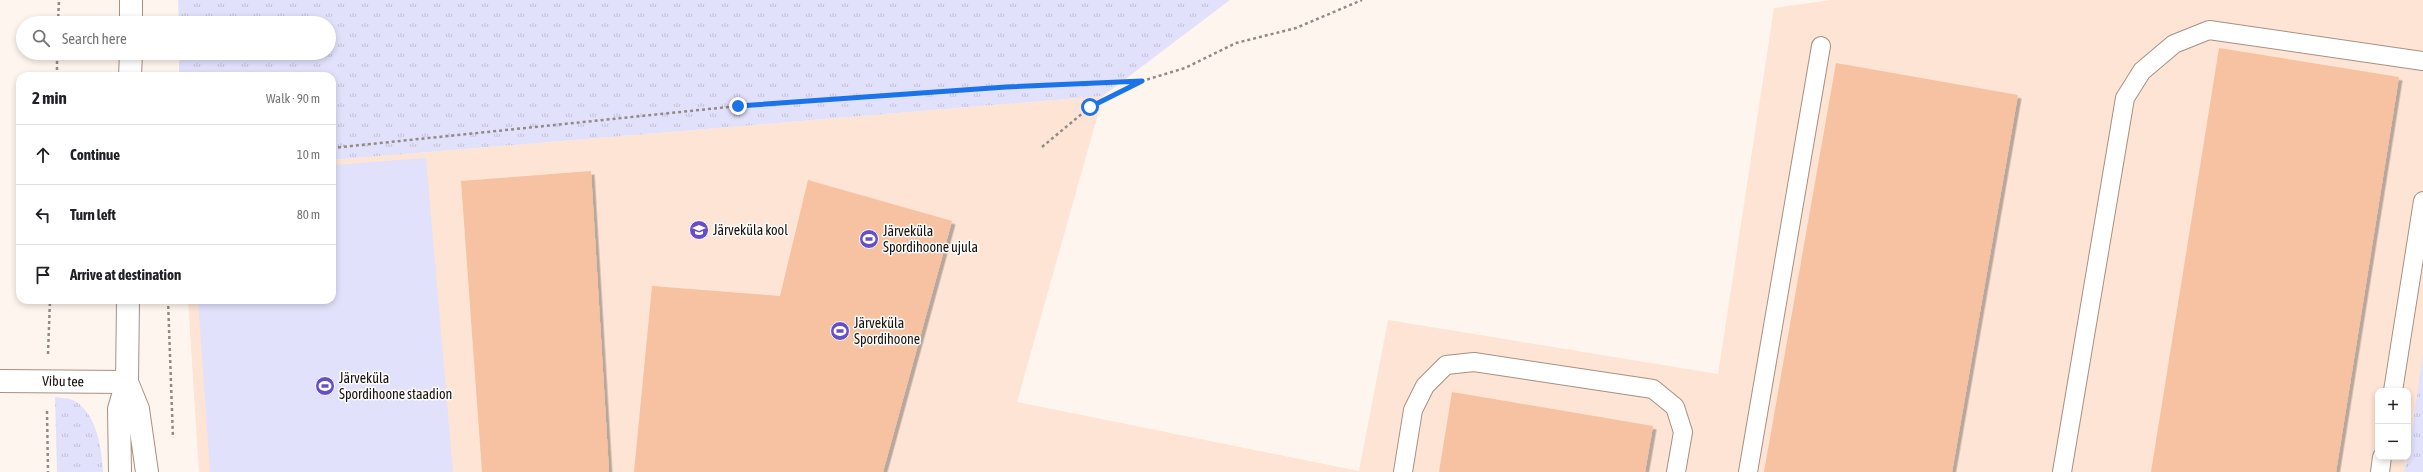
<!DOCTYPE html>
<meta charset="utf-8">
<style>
body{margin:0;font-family:"Asap Condensed",sans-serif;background:#f6f6f6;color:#202124}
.controls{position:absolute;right:12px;bottom:12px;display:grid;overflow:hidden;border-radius:8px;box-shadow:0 2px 6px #0003}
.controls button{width:36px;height:36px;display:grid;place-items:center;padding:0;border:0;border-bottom:1px solid #e0e0e0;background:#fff;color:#202124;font:20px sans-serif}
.stop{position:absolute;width:12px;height:12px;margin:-9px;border:3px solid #1a73e8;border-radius:50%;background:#fff}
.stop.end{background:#1a73e8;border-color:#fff;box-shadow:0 1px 4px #0008}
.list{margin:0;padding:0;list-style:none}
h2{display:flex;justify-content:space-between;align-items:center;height:52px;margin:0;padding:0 16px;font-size:17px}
h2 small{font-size:13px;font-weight:400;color:#757577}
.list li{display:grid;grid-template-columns:26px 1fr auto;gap:12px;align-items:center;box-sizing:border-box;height:60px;padding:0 16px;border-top:1px solid #e0e0e0}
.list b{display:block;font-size:15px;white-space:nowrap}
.list em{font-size:13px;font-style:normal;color:#757577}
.icon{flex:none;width:22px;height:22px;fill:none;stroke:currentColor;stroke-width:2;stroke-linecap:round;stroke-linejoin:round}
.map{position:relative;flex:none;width:2423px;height:472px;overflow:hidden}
.search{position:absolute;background:#fff;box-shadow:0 2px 6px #0003;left:16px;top:16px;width:320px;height:44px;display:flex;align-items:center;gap:10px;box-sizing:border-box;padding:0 14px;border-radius:22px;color:#757577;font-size:15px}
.panel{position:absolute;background:#fff;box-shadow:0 2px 6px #0003;left:16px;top:72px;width:320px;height:232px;border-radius:12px}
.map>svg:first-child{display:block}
.built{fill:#fde4d5;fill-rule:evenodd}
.grass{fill:url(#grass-tufts)}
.pitch{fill:#e2e1fb}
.building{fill:#f7c2a1;filter:url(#shadow)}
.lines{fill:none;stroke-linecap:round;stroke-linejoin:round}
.service-casing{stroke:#a79082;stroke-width:20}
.minor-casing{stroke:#a79082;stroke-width:24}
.tertiary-casing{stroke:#a79082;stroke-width:24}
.path{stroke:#938a85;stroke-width:2.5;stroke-dasharray:3 3;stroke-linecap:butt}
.service{stroke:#fff;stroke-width:18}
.minor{stroke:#fff;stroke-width:22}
.tertiary{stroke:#fff;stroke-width:22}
.route{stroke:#1a73e8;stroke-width:5}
.labels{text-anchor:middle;stroke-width:3;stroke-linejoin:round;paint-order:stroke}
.poi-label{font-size:14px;fill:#18100b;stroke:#fff;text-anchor:start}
.street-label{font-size:14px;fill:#18100b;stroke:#fff}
</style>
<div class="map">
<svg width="2423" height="472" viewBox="0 0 2423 472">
<defs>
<pattern id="grass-tufts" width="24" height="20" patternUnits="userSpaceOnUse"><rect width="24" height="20" fill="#e2e1fb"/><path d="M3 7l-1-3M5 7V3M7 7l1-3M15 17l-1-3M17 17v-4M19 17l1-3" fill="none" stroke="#c1c0d6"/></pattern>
<filter id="shadow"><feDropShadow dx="3.5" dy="3.5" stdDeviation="0" flood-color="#0004"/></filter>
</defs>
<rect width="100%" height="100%" fill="#fff5ef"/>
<!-- built -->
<path class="built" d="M 1831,0 L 2423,0 L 2423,438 L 2418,472 L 199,472 L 188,300 L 332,300 L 332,160 L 1103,96 L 1017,402 L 1359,471 L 1388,320 L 1718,374 L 1774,8 ZM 2378,391 L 2408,391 L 2408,457 L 2378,457 Z"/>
<!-- grass -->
<path class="grass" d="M 178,0 L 1230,0 L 1103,96 L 332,160 L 332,76 L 179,76 L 179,53 L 329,53 L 329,23 L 179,23 Z
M 2423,355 L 2423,472 L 2404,472 L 2408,457 Z
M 55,397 C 61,398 68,398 73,400 C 97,412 102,449 103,472 L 57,472 Z"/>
<!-- pitch -->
<path class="pitch" d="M 426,158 L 453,472 L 210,472 L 198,300 L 332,300 L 332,165 Z"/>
<!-- building -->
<path class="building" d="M 2219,48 L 2399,77 L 2336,472 L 2151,472 Z
M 1836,63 L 2018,95 L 1952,472 L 1764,472 Z
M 591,171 L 609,472 L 482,472 L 461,181 Z
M 808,180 L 952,221 L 883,472 L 634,472 L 652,286 L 780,296 Z
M 1452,392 L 1653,426 L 1645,472 L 1439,472 Z"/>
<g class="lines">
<!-- service casing -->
<g class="service-casing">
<path id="service" d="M 2393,391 L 2423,201
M 1403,472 L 1413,410 L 1425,386 L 1446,365 L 1474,362 L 1653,389 L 1675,407 L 1683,432 L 1676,472
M 1748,472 L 1821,46
M 2062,472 L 2125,98 L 2142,71 L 2174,44 L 2209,30 L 2423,61
M 2380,472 L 2382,457"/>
</g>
<!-- minor casing -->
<g class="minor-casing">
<path id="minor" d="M 0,381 L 127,382"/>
</g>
<!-- tertiary casing -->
<g class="tertiary-casing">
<path id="tertiary" d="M 131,23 L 131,0
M 130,76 L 131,53
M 127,382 L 138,409 L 147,472
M 120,472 L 119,409 L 127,382 L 128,300"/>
</g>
<!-- path -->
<path class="path" d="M 58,23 L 59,0
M 57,76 L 57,53
M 1042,147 L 1090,107 L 1142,81 L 1185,68 L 1236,43 L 1296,28 L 1362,0
M 332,148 L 738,106 L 1006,87 L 1142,81
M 168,300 L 173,438
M 48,354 L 50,300
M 47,411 L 48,472"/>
<!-- service -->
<use href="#service" class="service"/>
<!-- minor -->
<use href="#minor" class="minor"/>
<!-- tertiary -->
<use href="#tertiary" class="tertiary"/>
</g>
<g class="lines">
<!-- route -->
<path class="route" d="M 738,106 L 1006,87 L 1142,81 L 1090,107"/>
</g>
<!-- icons -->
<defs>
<g id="school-disc" transform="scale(1)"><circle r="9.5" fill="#654fc8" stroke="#fff"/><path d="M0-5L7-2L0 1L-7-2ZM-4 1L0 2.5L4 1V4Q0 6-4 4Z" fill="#fff"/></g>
<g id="stadium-disc" transform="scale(1)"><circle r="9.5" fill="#654fc8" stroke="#fff"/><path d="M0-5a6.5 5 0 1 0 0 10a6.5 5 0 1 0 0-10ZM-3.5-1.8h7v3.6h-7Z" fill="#fff"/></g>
</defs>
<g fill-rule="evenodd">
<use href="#school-disc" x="699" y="230"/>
<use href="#stadium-disc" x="869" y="239"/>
<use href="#stadium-disc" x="840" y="331"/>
<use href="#stadium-disc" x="325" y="386"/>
</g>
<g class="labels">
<!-- poi labels -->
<g class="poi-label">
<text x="713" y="235">Järveküla kool</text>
<text x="883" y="236">Järveküla<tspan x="883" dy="16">Spordihoone ujula</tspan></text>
<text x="854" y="328">Järveküla<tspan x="854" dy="16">Spordihoone</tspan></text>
<text x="339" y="383">Järveküla<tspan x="339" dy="16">Spordihoone staadion</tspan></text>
</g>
<!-- street labels -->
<g class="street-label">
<text transform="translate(63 381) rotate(1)" y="5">Vibu tee</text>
</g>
</g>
</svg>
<div class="controls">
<button>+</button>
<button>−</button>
</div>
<div class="stop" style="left:1090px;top:107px"></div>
<div class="stop end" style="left:738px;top:106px"></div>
<div class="search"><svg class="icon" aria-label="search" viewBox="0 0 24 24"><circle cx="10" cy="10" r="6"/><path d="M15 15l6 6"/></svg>Search here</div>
<section class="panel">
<h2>2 min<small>Walk · 90 m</small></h2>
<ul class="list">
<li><svg class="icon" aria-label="ahead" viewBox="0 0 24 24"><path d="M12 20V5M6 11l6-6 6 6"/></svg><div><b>Continue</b></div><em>10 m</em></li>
<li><svg class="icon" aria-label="left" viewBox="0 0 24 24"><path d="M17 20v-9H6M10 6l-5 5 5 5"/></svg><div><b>Turn left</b></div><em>80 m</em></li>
<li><svg class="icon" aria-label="arrive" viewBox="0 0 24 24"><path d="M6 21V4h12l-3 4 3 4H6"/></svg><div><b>Arrive at destination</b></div></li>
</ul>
</section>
</div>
